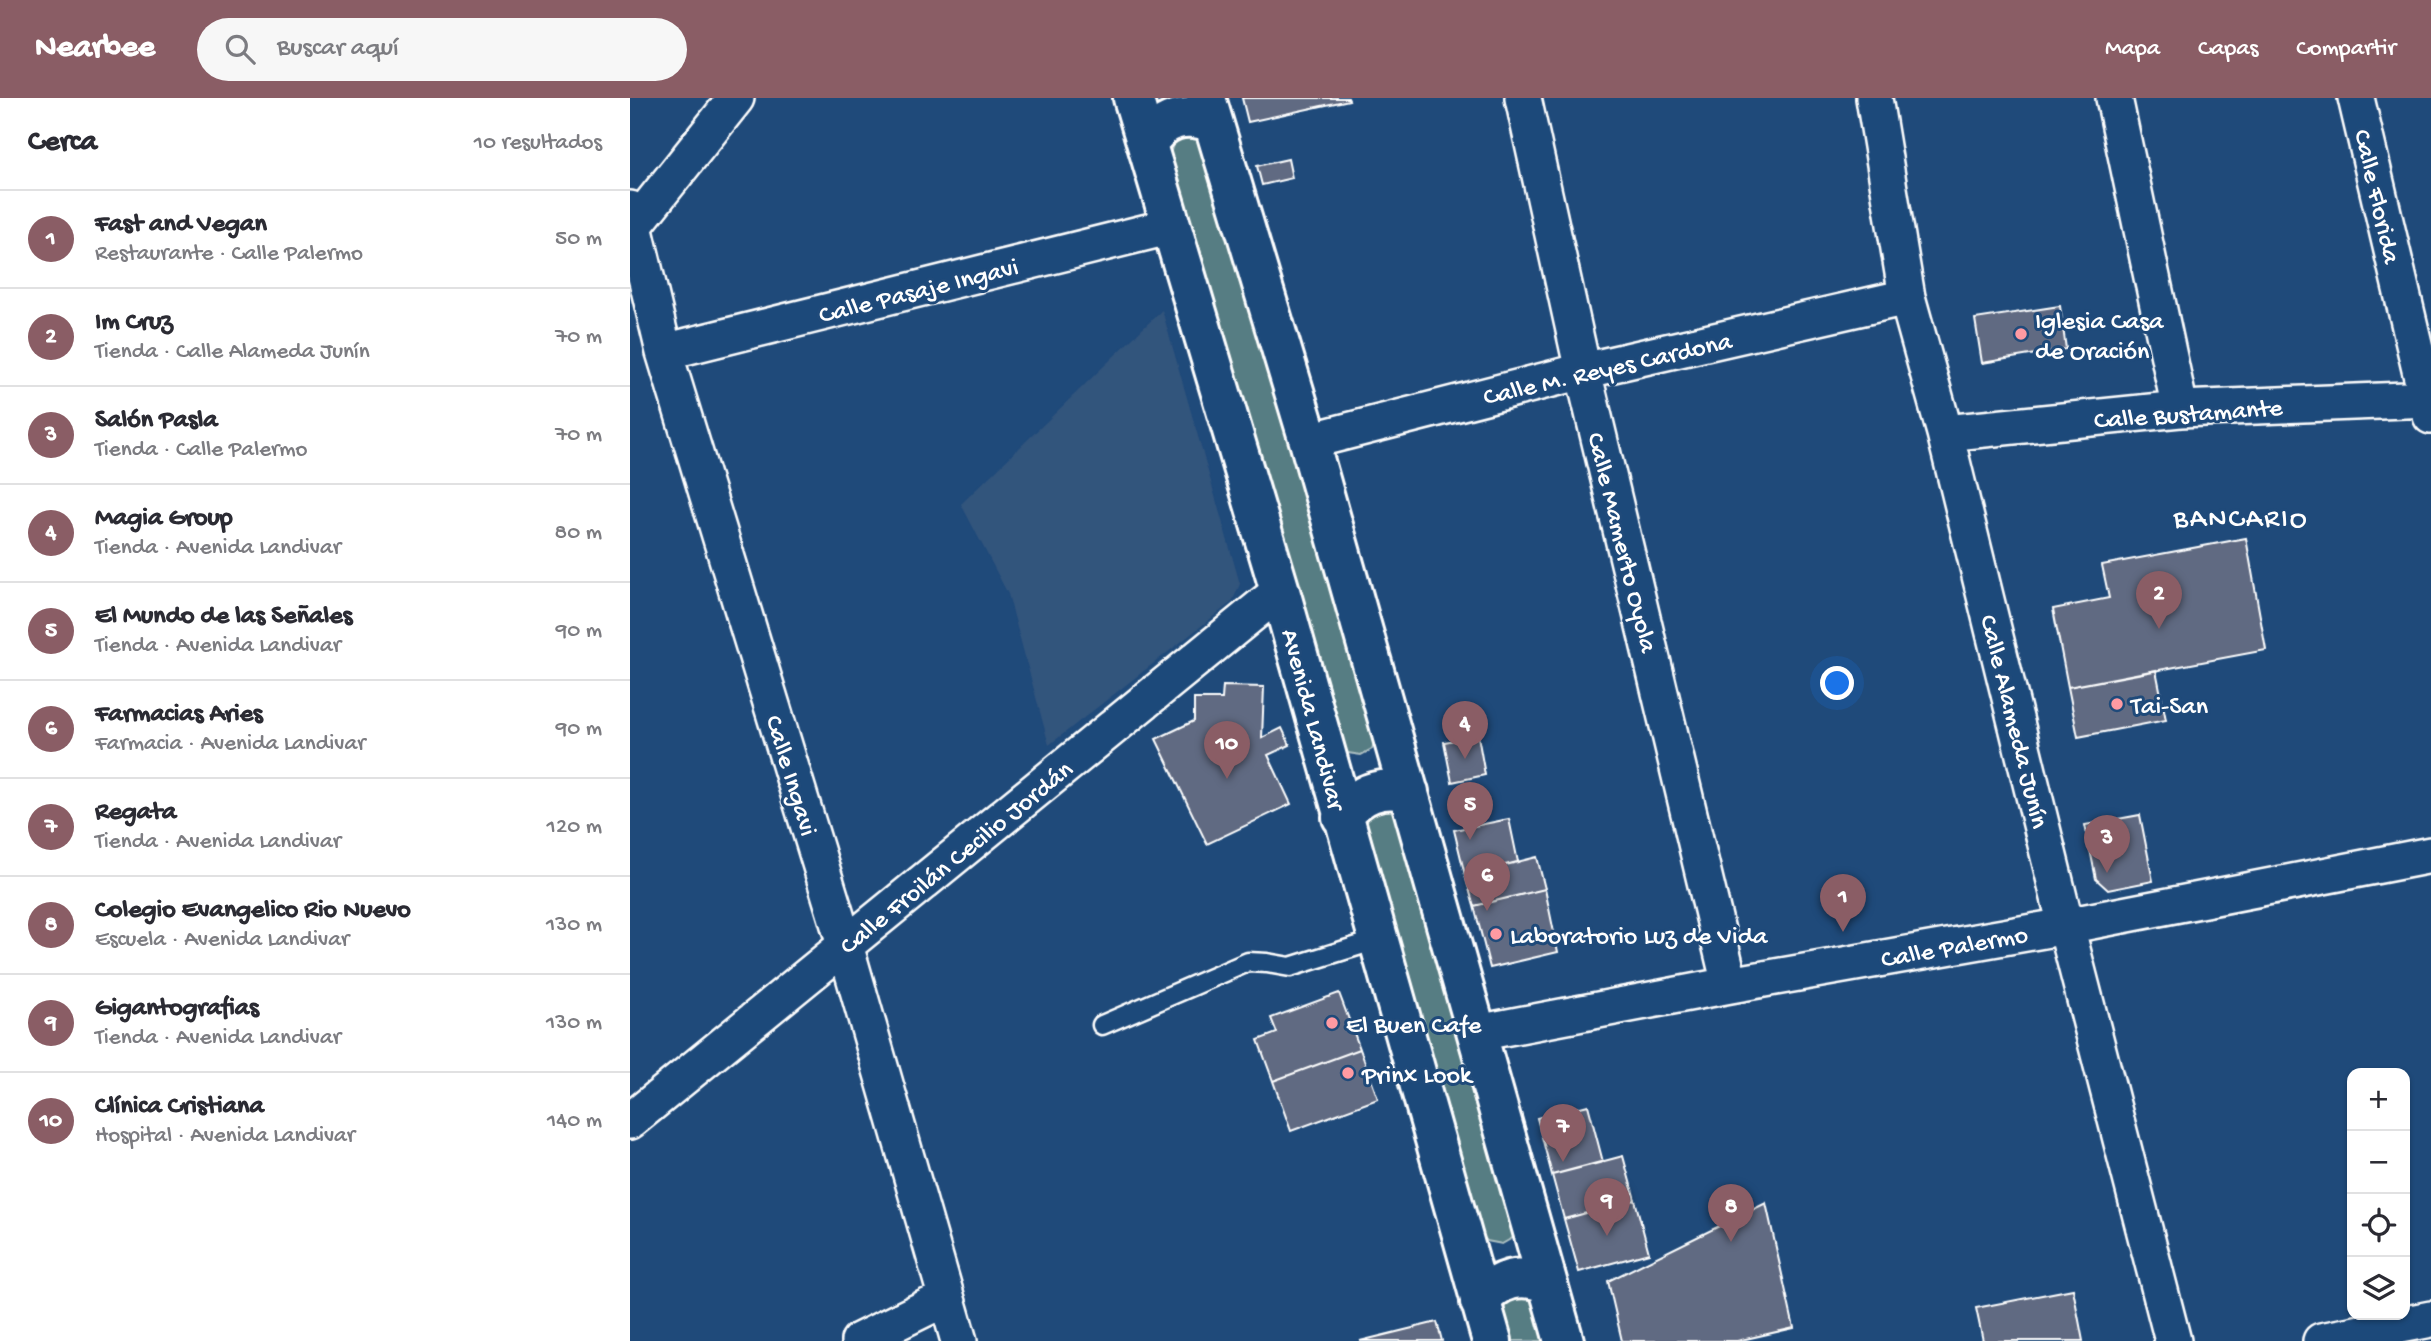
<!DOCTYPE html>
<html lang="es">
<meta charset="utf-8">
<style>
body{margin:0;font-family:"Gochi Hand",sans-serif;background:#f7f7f7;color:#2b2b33}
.controls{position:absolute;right:21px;bottom:21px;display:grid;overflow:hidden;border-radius:14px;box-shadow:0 2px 5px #0004}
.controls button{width:63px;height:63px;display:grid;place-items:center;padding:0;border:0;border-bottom:2px solid #e1e1e2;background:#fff;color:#2b2b33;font:35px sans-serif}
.you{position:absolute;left:1208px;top:586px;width:24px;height:24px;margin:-18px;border:5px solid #fff;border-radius:50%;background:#1a73e8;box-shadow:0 0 0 10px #1a73e833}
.badge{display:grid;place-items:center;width:46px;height:46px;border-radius:50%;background:#8a5d65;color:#fff;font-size:23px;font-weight:700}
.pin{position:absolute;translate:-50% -58px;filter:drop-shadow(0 2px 4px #0008)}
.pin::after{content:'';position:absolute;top:37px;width:24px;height:21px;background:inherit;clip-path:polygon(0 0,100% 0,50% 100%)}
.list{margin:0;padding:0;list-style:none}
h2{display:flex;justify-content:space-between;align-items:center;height:91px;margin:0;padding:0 28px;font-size:30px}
h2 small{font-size:23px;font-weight:400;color:#7c7c81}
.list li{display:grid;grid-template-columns:46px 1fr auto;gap:21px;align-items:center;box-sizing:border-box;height:98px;padding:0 28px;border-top:2px solid #e1e1e2}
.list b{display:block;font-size:26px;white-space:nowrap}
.list p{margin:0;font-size:23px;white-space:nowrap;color:#7c7c81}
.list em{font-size:23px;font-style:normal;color:#7c7c81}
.icon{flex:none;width:38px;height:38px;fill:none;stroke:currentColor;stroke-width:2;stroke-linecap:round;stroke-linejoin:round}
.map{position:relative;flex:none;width:1801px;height:1243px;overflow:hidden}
header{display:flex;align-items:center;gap:42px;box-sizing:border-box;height:98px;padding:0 35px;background:#8a5d65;color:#fff}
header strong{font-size:33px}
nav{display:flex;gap:38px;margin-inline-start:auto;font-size:24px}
.search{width:490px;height:63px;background:#f7f7f7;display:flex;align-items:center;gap:18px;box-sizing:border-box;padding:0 24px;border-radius:38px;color:#7c7c81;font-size:26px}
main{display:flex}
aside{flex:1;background:#fff}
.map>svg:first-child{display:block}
.built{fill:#33547c}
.green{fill:#577d83;stroke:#abbec1;stroke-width:2}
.building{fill:#616b82;stroke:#fff;stroke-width:2}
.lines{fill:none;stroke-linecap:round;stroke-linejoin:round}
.lane-casing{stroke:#fff;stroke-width:23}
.street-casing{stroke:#fff;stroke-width:40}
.secondary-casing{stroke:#fff;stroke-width:44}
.lane{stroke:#1f4a7a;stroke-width:18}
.street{stroke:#1f4a7a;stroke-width:35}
.secondary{stroke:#1f4a7a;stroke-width:38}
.poi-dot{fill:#ff9aa2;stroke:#1f4a7a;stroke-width:2.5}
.labels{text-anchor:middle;stroke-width:6;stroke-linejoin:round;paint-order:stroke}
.street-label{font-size:26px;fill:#fff;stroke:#1f4a7a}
.poi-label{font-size:26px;fill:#fff;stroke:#1f4a7a;text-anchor:start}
.neighbourhood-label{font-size:28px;letter-spacing:2px;fill:#fff;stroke:#1f4a7a}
</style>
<header>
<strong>Nearbee</strong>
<div class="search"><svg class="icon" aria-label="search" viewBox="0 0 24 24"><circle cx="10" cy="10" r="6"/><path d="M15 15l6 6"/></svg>Buscar aquí</div>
<nav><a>Mapa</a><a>Capas</a><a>Compartir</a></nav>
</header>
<main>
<aside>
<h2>Cerca<small>10 resultados</small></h2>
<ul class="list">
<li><span class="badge">1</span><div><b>Fast and Vegan</b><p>Restaurante · Calle Palermo</p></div><em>50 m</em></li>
<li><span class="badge">2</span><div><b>Im Cruz</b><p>Tienda · Calle Alameda Junín</p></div><em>70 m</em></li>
<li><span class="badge">3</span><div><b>Salón Pasla</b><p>Tienda · Calle Palermo</p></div><em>70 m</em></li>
<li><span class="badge">4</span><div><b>Magia Group</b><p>Tienda · Avenida Landivar</p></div><em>80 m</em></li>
<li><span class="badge">5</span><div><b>El Mundo de las Señales</b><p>Tienda · Avenida Landivar</p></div><em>90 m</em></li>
<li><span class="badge">6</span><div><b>Farmacias Aries</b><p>Farmacia · Avenida Landivar</p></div><em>90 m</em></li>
<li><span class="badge">7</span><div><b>Regata</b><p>Tienda · Avenida Landivar</p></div><em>120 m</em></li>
<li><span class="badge">8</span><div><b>Colegio Evangelico Rio Nuevo</b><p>Escuela · Avenida Landivar</p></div><em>130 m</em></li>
<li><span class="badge">9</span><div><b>Gigantografias</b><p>Tienda · Avenida Landivar</p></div><em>130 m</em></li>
<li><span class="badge">10</span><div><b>Clínica Cristiana</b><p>Hospital · Avenida Landivar</p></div><em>140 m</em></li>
</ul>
</aside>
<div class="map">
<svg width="1801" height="1243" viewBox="0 0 1801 1243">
<rect width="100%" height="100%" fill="#1f4a7a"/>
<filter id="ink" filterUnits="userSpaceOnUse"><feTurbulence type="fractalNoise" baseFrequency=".0143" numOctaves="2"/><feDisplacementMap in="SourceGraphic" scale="14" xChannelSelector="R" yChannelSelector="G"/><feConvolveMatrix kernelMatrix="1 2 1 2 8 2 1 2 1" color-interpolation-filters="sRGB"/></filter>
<g filter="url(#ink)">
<!-- built -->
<path class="built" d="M 532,212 L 610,486 L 602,504 L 419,647 L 378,496 L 331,406 Z"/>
<!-- green -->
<path class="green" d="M 569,36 L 748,633 L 742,651 L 731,657 L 718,655 L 707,640 L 536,67 L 545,41 Z
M 753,709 L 767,712 L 891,1122 L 884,1139 L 872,1146 L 857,1143 L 844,1129 L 730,727 L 740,713 Z
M 903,1196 L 925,1243 L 882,1243 L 873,1212 L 882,1198 Z"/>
<!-- building -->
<path class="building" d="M 612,0 L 718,0 L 719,2 L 618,24 Z
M 658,61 L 662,80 L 632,87 L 627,68 Z
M 1430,208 L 1436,251 L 1352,265 L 1345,221 Z
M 1616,440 L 1636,552 L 1438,589 L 1423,511 L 1479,500 L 1472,467 Z
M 1526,572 L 1536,622 L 1448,639 L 1438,589 Z
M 593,588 L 634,589 L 632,640 L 652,630 L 660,647 L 638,657 L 661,706 L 577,746 L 526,641 L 564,623 L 564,601 L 592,601 Z
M 848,638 L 855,677 L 822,684 L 814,644 Z
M 1510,717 L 1523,783 L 1478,792 L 1466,781 L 1455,727 Z
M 879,721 L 888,764 L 835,777 L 824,732 Z
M 907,759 L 915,791 L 844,808 L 835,777 Z
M 915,791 L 928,854 L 860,870 L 844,808 Z
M 709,895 L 730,951 L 643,983 L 628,942 L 647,935 L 641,920 Z
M 730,951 L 748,1001 L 661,1033 L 643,983 Z
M 958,1007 L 973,1064 L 922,1077 L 907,1020 Z
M 993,1058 L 1005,1102 L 934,1121 L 922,1077 Z
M 1005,1102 L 1019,1155 L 949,1174 L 934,1121 Z
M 1136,1105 L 1164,1230 L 1107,1243 L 992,1243 L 978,1183 Z
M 1443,1191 L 1453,1243 L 1353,1243 L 1346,1210 Z
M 807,1224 L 812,1243 L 730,1243 Z"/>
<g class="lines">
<!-- lane casing -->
<g class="lane-casing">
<path id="lane" d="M 472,927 L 618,864 L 637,865 L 660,869 L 747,842"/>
</g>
<!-- street casing -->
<g class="street-casing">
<path id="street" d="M 893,0 L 953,273 L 1100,887
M 1244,0 L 1277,199 L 1315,335 L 1436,828 L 1543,1243
M 1484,0 L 1550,311
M 1726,0 L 1801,318
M 0,111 L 34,254 L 215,847 L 329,1243
M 0,133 L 106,0
M 34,254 L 542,128
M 1315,335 L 1550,311 L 1801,301
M 679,343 L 953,273 L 1277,199
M 847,935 L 1100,887 L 1436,828 L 1801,757
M 0,1023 L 650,493
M 229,1243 L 316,1200
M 1691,1243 L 1801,1221"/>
</g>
<!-- secondary casing -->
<g class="secondary-casing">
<path id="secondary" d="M 503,0 L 650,493 L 862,1243
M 576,0 L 679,343 L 934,1243
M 517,47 C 532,20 555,14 583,25
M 712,719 C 729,695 751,687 779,694
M 850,1204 C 868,1180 890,1175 917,1185"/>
</g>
<!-- lane -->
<use href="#lane" class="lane"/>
<!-- street -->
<use href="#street" class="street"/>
<!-- secondary -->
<use href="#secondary" class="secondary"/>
</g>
</g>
<!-- markers -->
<g class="poi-dot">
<circle cx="1391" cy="236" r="7"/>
<circle cx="1487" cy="606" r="7"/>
<circle cx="866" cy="836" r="7"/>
<circle cx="702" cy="925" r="7"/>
<circle cx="718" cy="975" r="7"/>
</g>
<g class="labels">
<!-- street labels -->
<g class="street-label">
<text transform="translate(1749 98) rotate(77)" y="9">Calle Florida</text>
<text transform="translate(288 191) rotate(-14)" y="9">Calle Pasaje Ingavi</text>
<text transform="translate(977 269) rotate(-13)" y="9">Calle M. Reyes Cardona</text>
<text transform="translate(1558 314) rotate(-4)" y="9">Calle Bustamante</text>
<text transform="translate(994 444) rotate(76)" y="9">Calle Mamerto Oyola</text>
<text transform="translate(685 621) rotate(75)" y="9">Avenida Landivar</text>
<text transform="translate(1386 623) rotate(76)" y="9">Calle Alameda Junín</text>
<text transform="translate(163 677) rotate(73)" y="9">Calle Ingavi</text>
<text transform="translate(325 758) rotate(-39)" y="9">Calle Froilán Cecilio Jordán</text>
<text transform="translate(1324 847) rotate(-10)" y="9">Calle Palermo</text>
</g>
<!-- poi labels -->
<g class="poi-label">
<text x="1405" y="230">Iglesia Casa<tspan x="1405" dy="30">de Oración</tspan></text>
<text x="1501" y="615">Tai-San</text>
<text x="880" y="845">Laboratorio Luz de Vida</text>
<text x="716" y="934">El Buen Cafe</text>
<text x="732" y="984">Prinx Look</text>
</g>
<!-- neighbourhood labels -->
<g class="neighbourhood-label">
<text x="1611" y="428">BANCARIO</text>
</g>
</g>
</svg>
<div class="controls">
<button>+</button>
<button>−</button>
<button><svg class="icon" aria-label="locate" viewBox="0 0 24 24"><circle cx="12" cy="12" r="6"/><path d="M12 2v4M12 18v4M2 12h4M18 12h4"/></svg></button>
<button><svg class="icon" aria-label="layers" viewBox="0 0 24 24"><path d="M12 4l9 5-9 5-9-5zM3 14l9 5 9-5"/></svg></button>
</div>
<div class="you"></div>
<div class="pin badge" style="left:1213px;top:834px">1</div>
<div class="pin badge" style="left:1529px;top:531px">2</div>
<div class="pin badge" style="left:1477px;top:775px">3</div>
<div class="pin badge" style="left:835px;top:661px">4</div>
<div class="pin badge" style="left:840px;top:742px">5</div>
<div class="pin badge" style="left:857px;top:813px">6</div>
<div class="pin badge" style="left:933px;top:1064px">7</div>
<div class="pin badge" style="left:1101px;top:1144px">8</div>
<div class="pin badge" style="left:977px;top:1138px">9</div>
<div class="pin badge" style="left:597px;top:681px">10</div>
</div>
</main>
